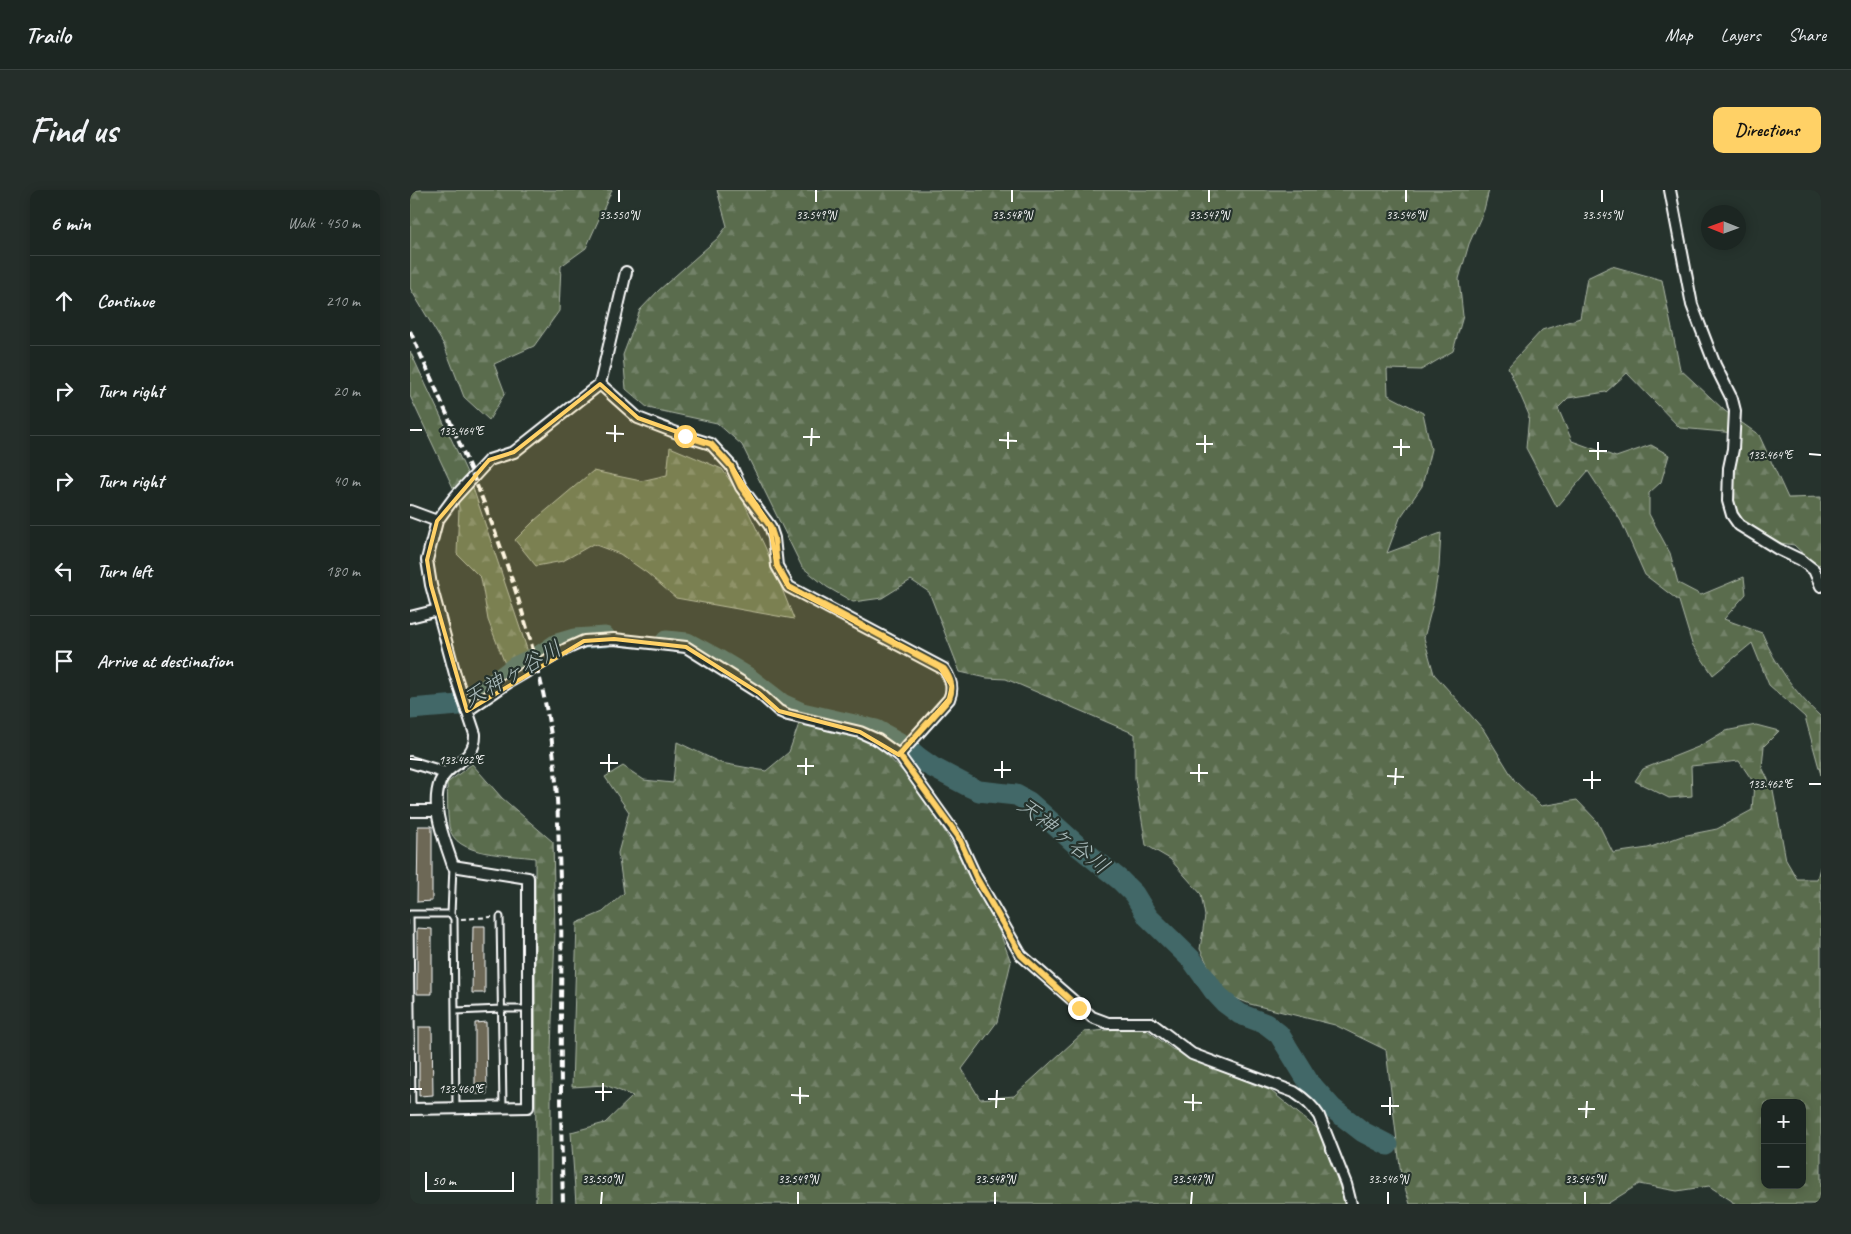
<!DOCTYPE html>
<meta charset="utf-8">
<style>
body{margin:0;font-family:Caveat,"Klee One",sans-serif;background:#252e2a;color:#f1f3f6}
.controls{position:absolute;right:15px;bottom:15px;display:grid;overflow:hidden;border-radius:10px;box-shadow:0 2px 12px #0003}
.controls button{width:45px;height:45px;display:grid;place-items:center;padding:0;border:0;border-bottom:1px solid #3a4340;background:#1c2622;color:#f1f3f6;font:25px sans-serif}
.compass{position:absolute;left:1291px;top:15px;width:45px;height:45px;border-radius:50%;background:#1c2622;box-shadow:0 2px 12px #0003;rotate:271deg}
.scale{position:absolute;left:15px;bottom:12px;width:89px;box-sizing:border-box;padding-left:5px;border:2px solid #fff;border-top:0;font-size:14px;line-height:18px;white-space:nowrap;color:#fff;-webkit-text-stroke:4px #26332d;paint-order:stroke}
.stop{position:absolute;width:15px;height:15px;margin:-11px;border:4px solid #ffd166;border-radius:50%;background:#fff}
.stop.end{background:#ffd166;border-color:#fff;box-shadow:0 1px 5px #0008}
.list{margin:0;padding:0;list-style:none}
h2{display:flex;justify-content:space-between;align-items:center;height:65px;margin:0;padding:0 20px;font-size:21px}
h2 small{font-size:16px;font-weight:400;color:#a0a5a5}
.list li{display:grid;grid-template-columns:32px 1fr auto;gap:15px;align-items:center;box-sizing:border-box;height:90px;padding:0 20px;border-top:1px solid #3a4340}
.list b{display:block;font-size:19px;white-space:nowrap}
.list em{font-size:16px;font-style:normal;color:#a0a5a5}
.icon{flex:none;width:28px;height:28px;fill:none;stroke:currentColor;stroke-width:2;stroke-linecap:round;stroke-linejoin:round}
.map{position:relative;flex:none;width:1411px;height:1014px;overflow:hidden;border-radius:10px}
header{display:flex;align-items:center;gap:30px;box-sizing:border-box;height:70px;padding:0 25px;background:#1c2622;border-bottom:1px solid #3a4340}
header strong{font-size:24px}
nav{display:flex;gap:28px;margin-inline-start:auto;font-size:18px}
.intro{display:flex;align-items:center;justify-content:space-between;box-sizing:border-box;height:120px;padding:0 30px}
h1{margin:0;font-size:35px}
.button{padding:12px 22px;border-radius:10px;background:#ffd166;color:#111;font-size:18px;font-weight:700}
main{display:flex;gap:30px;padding:0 30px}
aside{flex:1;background:#1c2622;border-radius:10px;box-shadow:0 2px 12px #0003}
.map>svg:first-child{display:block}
.forest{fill:url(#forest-firs);stroke:#acb6a6;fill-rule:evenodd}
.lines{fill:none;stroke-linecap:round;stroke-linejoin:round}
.river{stroke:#436767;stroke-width:21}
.building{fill:#6d6856;stroke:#fff}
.service-casing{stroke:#fff;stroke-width:9}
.minor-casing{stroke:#fff;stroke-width:14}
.path{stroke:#fff;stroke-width:2;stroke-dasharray:5 4;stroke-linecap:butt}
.service{stroke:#26332d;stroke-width:5}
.minor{stroke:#26332d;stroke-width:10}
.rail{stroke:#fff;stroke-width:4;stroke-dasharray:8 4;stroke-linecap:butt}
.route{stroke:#ffd166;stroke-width:6}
.marked{fill:#ffd166;fill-opacity:0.2;stroke:#ffd166;stroke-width:4;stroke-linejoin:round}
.ticks{fill:none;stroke:#fff;stroke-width:2}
.labels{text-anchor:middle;stroke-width:4.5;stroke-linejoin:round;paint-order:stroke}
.water-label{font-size:22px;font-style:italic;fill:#abb;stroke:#26332d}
.ticks-label{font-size:12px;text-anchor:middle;fill:#fff;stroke:#26332d;stroke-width:4.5;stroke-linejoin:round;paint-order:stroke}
</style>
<header>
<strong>Trailo</strong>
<nav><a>Map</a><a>Layers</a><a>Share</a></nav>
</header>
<div class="intro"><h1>Find us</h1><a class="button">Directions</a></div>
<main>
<aside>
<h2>6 min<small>Walk · 450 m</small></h2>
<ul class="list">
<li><svg class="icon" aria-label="ahead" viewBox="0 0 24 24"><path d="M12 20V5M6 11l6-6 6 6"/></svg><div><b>Continue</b></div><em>210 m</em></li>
<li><svg class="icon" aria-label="right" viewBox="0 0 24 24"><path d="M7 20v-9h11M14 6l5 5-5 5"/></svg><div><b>Turn right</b></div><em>20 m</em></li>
<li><svg class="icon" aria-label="right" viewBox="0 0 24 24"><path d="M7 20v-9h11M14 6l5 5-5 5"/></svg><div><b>Turn right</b></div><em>40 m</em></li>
<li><svg class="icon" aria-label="left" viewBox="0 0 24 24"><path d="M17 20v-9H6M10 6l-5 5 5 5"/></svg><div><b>Turn left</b></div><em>180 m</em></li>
<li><svg class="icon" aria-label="arrive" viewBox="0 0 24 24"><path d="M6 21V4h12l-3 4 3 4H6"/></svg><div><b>Arrive at destination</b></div></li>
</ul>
</aside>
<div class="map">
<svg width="1411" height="1014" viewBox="0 0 1411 1014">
<defs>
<pattern id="forest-firs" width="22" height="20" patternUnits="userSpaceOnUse" patternTransform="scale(1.25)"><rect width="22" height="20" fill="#5a6c4e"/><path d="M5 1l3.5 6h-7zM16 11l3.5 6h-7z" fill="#738269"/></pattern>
</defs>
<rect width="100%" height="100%" fill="#26332d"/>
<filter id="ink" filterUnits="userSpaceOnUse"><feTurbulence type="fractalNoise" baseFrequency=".02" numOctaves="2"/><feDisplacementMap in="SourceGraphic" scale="10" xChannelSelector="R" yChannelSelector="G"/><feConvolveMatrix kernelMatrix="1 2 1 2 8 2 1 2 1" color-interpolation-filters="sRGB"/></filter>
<g filter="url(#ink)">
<!-- forest -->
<path class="forest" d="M 0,0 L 202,0 L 176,58 L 151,76 L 149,121 L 124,156 L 84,174 L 95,203 L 79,230 L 54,207 L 34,155 L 0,98 Z
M 307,0 L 1079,0 L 1074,20 L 1059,54 L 1049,89 L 1053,126 L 1043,161 L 1011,180 L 977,179 L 978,205 L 1013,223 L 1021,259 L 1012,296 L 990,328 L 977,363 L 1031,343 L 1029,377 L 1023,413 L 1014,448 L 1024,484 L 1073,539 L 1105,591 L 1131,616 L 1167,610 L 1187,631 L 1203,663 L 1238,658 L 1272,646 L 1307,639 L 1342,620 L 1344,593 L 1329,571 L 1281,576 L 1282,606 L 1259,608 L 1225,591 L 1233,579 L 1288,557 L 1315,541 L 1346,535 L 1369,541 L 1354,556 L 1352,577 L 1363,600 L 1376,670 L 1387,689 L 1407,689 L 1411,674 L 1411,1014 L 1323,1014 L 1322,1011 L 1299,996 L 1267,1001 L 1229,994 L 1197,1014 L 1000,1014 L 991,985 L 976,860 L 925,835 L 840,814 L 811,802 L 790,759 L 795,726 L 791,704 L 760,669 L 736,655 L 725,588 L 725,544 L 596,489 L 577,488 L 550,482 L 519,402 L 501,390 L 472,408 L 443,412 L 417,397 L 392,377 L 332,255 L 307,233 L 238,218 L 216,199 L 213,165 L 230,120 L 248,101 L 308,48 L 317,36 ZM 1355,913 L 1392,913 L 1392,995 L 1355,995 Z
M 1202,76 L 1252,90 L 1270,179 L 1315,221 L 1349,245 L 1378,308 L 1411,307 L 1411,375 L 1403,373 L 1384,355 L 1343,349 L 1320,308 L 1325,243 L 1270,238 L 1217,183 L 1196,202 L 1158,208 L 1148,218 L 1162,251 L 1206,267 L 1241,255 L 1259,265 L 1251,292 L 1239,303 L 1239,324 L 1260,363 L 1268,393 L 1291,405 L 1334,387 L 1336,404 L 1314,429 L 1352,443 C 1366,476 1385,503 1411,527 L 1411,585 L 1395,527 L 1359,495 L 1342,453 L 1303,485 L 1282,454 L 1269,411 L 1235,385 L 1211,331 L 1178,281 L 1147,317 L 1116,258 L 1119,225 L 1098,177 L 1132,140 L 1170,128 L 1177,88 Z
M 0,161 L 60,289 L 118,462 L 95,474 L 78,430 L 71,388 L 47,364 L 49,318 L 47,306 L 0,206 Z
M 260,257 L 312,279 L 332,308 L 356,359 L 384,429 L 266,408 L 237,383 L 210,364 L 183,354 L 153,371 L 126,376 L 105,350 L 125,330 L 183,281 L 231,291 L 257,285 Z
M 390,531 L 429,541 L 466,554 L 508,597 L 565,692 L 590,743 L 601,772 L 587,832 L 552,879 L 570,909 L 604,906 L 674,842 L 733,837 L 762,859 L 861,901 L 910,941 L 925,981 L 935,1014 L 166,1014 L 161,942 L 195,933 L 223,906 L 195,895 L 162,897 L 167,733 L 193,722 L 214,703 L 208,663 L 219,622 L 195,587 L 213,576 L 234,590 L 263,593 L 267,552 L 311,573 L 356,581 L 379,562 Z
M 62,574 L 92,608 L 143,652 L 145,741 L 141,862 L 141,1014 L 126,1014 L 125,668 C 101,664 44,668 39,636 C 37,623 38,607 37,593 Z"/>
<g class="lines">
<!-- river -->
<path class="river" d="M 256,451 L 277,453 L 307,469 L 337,487 L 372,514 L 392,523 L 466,540 L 495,556 L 509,568 L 522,577 L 558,596 L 569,601 L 606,605 L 619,612 L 668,656 L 710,690 L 724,704 L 738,727 L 782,770 L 804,801 L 814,812 L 830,824 L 856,834 L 869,844 L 898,891 L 922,918 L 953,942 L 978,955
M 0,519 L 49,515 L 63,509 L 105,477 L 131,465 L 147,454 L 164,449 L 195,447"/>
</g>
<!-- building -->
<path class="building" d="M 8,636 L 22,636 L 22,711 L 7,712 Z
M 63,736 L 75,736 L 75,803 L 62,803 Z
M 7,738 L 22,739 L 22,804 L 7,804 Z
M 76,832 L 77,904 L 65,904 L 65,833 Z
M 9,837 L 22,837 L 23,905 L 9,906 Z"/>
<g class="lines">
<!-- service casing -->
<g class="service-casing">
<path id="service" d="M 43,676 L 41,724 L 44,729 L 46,918
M 0,724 L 2,919
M 0,724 L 41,724
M 90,727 L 93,917
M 46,821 L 91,819 L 118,819"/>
</g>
<!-- minor casing -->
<g class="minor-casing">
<path id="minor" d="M 1260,0 L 1282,115 L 1305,175 L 1322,209 L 1325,221 L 1323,259 L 1319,278 L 1318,311 L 1322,325 L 1329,335 L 1368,359 L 1391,370 L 1404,380 L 1411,396
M 190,194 L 228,228 L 275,246 L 301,254 L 321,276 L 331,297 L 360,336 L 364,348 L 367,376 L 379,397 L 534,479 C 541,489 544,498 539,509 L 489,565
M 0,321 L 27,331
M 0,427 L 28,420
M 57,521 L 99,492 L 156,459 L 174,451 L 204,449 L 276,457 L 349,503 L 369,521 L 378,525 L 450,542 L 468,550 L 489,565 L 547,646 L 566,687 L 611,765 L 682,827 L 698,833 L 741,833 L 782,864 L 884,902 C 895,909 902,915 909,926 L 936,994 L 941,1014
M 0,572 L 36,583
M 0,621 L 27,621
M 0,919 L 118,917 L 118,688 L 43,676 C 35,650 20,619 30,592 C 38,572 66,572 65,544 L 45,484 L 21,395 L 17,370 L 27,331 L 44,308 L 79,270 L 104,262 L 190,194 L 216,82"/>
</g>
<!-- path -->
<path class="path" d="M 51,729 L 82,727"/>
<!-- service -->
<use href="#service" class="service"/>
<!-- minor -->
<use href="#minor" class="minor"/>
<!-- rail -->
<path class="rail" d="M 0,141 C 58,271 118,402 141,545 C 148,592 148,641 150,689 C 153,758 150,827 151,897 C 151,936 152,975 153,1014"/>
</g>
</g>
<g class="lines" filter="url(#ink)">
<!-- route -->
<path class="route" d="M 275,246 L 301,254 L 321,276 L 331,297 L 360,336 L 364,348 L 367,376 L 379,397 L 534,479 C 541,489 544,498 539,509 L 489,565 L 548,646 L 566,687 L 611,765 L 669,818"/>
</g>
<!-- marked area -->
<path class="marked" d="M 190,194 L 228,228 L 301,254 L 321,276 L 360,336 L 367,376 L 379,397 L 528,475 L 542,496 L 539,509 L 489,565 L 450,542 L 369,521 L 349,503 L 276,457 L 204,449 L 174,451 L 57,521 L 21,395 L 17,370 L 27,331 L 79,270 L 104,262 Z"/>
<!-- ticks -->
<path class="ticks" d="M 209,12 L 209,0M 406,12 L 406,0M 602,12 L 602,0M 799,12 L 799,0M 996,12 L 996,0M 1192,12 L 1192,0M 0,240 L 12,240M 196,243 L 214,244M 393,247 L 410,247M 589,250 L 607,251M 205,252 L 205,235M 786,254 L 803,254M 401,256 L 402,238M 983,257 L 1000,257M 598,259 L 598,242M 1179,261 L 1197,261M 795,263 L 795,245M 1399,264 L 1411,265M 991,266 L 991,249M 1188,270 L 1188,252M 0,569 L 12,570M 190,573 L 208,573M 387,576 L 404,576M 584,580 L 601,580M 199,582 L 199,564M 780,583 L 798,583M 396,585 L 396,568M 977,586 L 994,587M 592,588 L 592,571M 1173,590 L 1191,590M 789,592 L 789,574M 1399,594 L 1411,594M 985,595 L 986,578M 1182,599 L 1182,581M 0,899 L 12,899M 185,902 L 202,902M 381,905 L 399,906M 578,909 L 595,909M 193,911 L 193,893M 774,912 L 792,913M 390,914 L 390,897M 971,916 L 989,916M 586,918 L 587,900M 1168,919 L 1185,919M 783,921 L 783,904M 980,925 L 980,907M 1176,928 L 1177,911M 191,1014 L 192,1002M 388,1014 L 388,1002M 585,1014 L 585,1002M 781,1014 L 782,1002M 978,1014 L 978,1002M 1175,1014 L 1175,1002"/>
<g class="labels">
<!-- water labels -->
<g class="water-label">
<text transform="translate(102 483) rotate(-30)" y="8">天神ヶ谷川</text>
<text transform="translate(654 645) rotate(38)" y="8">天神ヶ谷川</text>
</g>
</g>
<g class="ticks-label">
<text x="209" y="29">33.550°N</text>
<text x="406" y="29">33.549°N</text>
<text x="602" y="29">33.548°N</text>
<text x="799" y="29">33.547°N</text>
<text x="996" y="29">33.546°N</text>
<text x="1192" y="29">33.545°N</text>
<text x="51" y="245">133.464°E</text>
<text x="1360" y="269">133.464°E</text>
<text x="51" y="574">133.462°E</text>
<text x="1360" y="598">133.462°E</text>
<text x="51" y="903">133.460°E</text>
<text x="192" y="993">33.550°N</text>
<text x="388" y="993">33.549°N</text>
<text x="585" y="993">33.548°N</text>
<text x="782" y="993">33.547°N</text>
<text x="978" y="993">33.546°N</text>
<text x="1175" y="993">33.545°N</text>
</g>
</svg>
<div class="controls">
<button>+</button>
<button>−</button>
</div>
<svg class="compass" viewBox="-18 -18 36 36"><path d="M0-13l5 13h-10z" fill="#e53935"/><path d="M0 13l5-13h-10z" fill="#a0a5a5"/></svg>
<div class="scale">50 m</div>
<div class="stop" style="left:275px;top:246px"></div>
<div class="stop end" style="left:669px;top:818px"></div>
</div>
</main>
